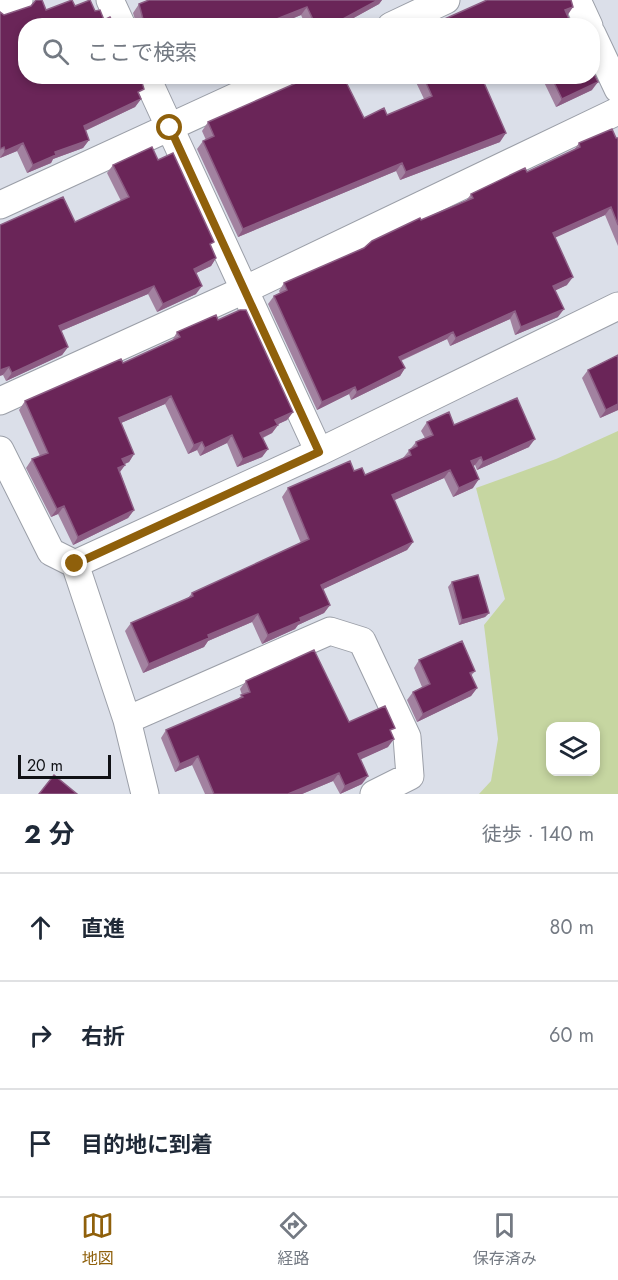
<!DOCTYPE html>
<html lang="ja">
<meta charset="utf-8">
<style>
body{margin:0;font-family:Jost,"Noto Sans JP",sans-serif;background:#f2f2f3;color:#1f2937}
.controls{position:absolute;right:18px;bottom:18px;display:grid;overflow:hidden;border-radius:12px;box-shadow:0 3px 9px #0003}
.controls button{width:54px;height:54px;display:grid;place-items:center;padding:0;border:0;border-bottom:2px solid #e0e1e3;background:#fff;color:#1f2937;font:30px sans-serif}
.scale{position:absolute;left:18px;bottom:15px;width:93px;box-sizing:border-box;padding-left:6px;border:3px solid #101115;border-top:0;font-size:16px;line-height:21px;white-space:nowrap;color:#101115;-webkit-text-stroke:4px #dbdfe9;paint-order:stroke}
.stop{position:absolute;width:18px;height:18px;margin:-14px;border:4px solid #8f600b;border-radius:50%;background:#fff}
.stop.end{background:#8f600b;border-color:#fff;box-shadow:0 2px 6px #0008}
.list{margin:0;padding:0;list-style:none}
h2{display:flex;justify-content:space-between;align-items:center;height:78px;margin:0;padding:0 24px;font-size:26px}
h2 small{font-size:20px;font-weight:400;color:#747a83}
.list li{display:grid;grid-template-columns:39px 1fr auto;gap:18px;align-items:center;box-sizing:border-box;height:108px;padding:0 24px;border-top:2px solid #e0e1e3}
.list b{display:block;font-size:22px;white-space:nowrap}
.list em{font-size:20px;font-style:normal;color:#747a83}
.icon{flex:none;width:33px;height:33px;fill:none;stroke:currentColor;stroke-width:2;stroke-linecap:round;stroke-linejoin:round}
.map{position:relative;flex:none;width:618px;height:794px;overflow:hidden}
.search{position:absolute;background:#fff;box-shadow:0 3px 9px #0003;left:18px;right:18px;top:18px;height:66px;display:flex;align-items:center;gap:15px;box-sizing:border-box;padding:0 21px;border-radius:24px;color:#747a83;font-size:22px}
.sheet{height:402px;background:#fff}
nav{display:flex;justify-content:space-around;align-items:center;box-sizing:border-box;height:84px;border-top:2px solid #e0e1e3;background:#fff;font-size:16px;color:#747a83}
nav a{display:grid;justify-items:center;gap:3px}
nav .on{color:#8f600b}
.map>svg:first-child{display:block}
.green{fill:#c6d6a1;fill-rule:evenodd}
.lines{fill:none;stroke-linecap:round;stroke-linejoin:round}
.minor-casing{stroke:#9b9fa8;stroke-width:29}
.minor{stroke:#fff;stroke-width:27}
.wall{fill:#a282a0}
.shaded-wall{fill:#8c5d84}
.building{fill:#6a2558;stroke:#8c5d84;stroke-width:1.5}
.route{stroke:#8f600b;stroke-width:8}
</style>
<div class="map">
<svg width="618" height="794" viewBox="0 0 618 794">
<rect width="100%" height="100%" fill="#dbdfe9"/>
<!-- green -->
<path class="green" d="M 618,431 L 618,794 L 479,794 L 491,781 L 498,739 L 484,625 L 505,599 L 476,488 L 556,459 ZM 550,726 L 596,726 L 596,772 L 550,772 Z"/>
<g class="lines">
<!-- minor casing -->
<g class="minor-casing">
<path id="minor" d="M 110,0 L 122,26
M 577,0 L 589,26
M 0,8 L 19,0
M 391,26 L 446,0
M 592,34 L 618,89
M 146,76 L 319,452
M 0,205 L 281,76
M 0,401 L 244,290 L 618,111
M 0,450 L 51,552 L 75,564 L 319,452 L 618,306
M 75,564 L 127,720 L 145,794
M 127,720 L 330,631 L 362,641 L 407,737 L 410,776 L 374,794"/>
</g>
<!-- minor -->
<use href="#minor" class="minor"/>
</g>
<!-- wall -->
<path class="wall" d="M 149,0 L 382,0 L 379,4 L 339,26 L 306,26 L 301,15 L 274,26 L 137,26 L 133,13 L 139,4 Z
M 75,6 L 95,11 L 104,20 L 141,99 L 135,107 L 85,131 L 89,140 L 83,148 L 53,159 L 51,163 L 27,173 L 17,151 L 0,158 L 0,12 L 4,15 Z
M 163,76 L 184,76 L 167,84 Z
M 413,76 L 481,76 L 500,142 L 400,180 L 396,171 L 238,237 L 197,149 L 203,141 L 206,140 L 202,131 L 208,122 L 364,118 L 387,115 L 424,99 Z
M 541,76 L 592,76 L 592,90 L 556,107 Z
M 616,138 L 618,138 L 618,246 L 605,215 L 555,237 L 567,285 L 555,290 L 558,317 L 515,335 L 510,319 L 450,346 L 447,339 L 401,361 L 405,368 L 400,376 L 351,400 L 349,394 L 317,410 L 268,304 L 274,296 L 280,293 L 279,291 L 284,283 L 364,248 L 421,220 L 466,201 L 471,194 L 527,172 L 574,150 L 579,143 Z
M 158,160 L 211,247 L 216,258 L 211,266 L 196,273 L 196,294 L 157,312 L 148,294 L 61,331 L 68,347 L 62,355 L 6,381 L 3,375 L 75,222 L 121,201 L 107,173 L 113,165 Z
M 218,320 L 293,412 L 287,420 L 278,424 L 278,425 L 272,433 L 263,438 L 268,449 L 262,457 L 237,467 L 227,443 L 200,456 L 197,450 L 188,454 L 165,404 L 121,423 L 134,454 L 129,462 L 125,464 L 125,465 L 120,472 L 134,510 L 128,518 L 73,545 L 58,514 L 51,517 L 26,468 L 32,459 L 40,456 L 19,410 L 25,401 L 123,363 L 172,341 L 177,332 Z
M 618,355 L 618,410 L 600,418 L 582,378 L 588,370 Z
M 427,422 L 454,425 L 529,447 L 477,470 L 475,465 L 473,466 L 473,488 L 453,497 L 444,478 L 394,500 L 413,542 L 407,550 L 323,589 L 330,605 L 324,613 L 298,625 L 295,629 L 262,644 L 252,622 L 208,641 L 204,647 L 143,673 L 125,631 L 131,623 L 188,598 L 192,593 L 301,543 L 282,497 L 288,488 L 354,471 L 365,475 L 403,458 L 416,442 L 425,438 L 421,431 Z
M 452,582 L 489,613 L 485,617 L 459,625 L 448,587 Z
M 419,660 L 475,671 L 471,676 L 477,688 L 471,696 L 417,722 L 407,700 L 413,692 L 422,687 L 414,668 Z
M 246,681 L 349,722 L 391,733 L 388,747 L 360,759 L 362,784 L 340,794 L 333,781 L 302,794 L 205,794 L 192,765 L 175,772 L 161,738 L 166,730 L 238,699 L 242,695 L 240,689 Z"/>
<!-- shaded-wall -->
<path class="shaded-wall" d="M 378,0 L 382,0 L 379,4 L 339,26 L 330,26 Z
M 307,7 L 301,15 L 274,26 L 259,26 Z
M 573,7 L 567,16 L 565,10 Z
M 172,76 L 184,76 L 167,84 Z
M 598,82 L 592,90 L 556,107 L 562,99 Z
M 141,99 L 135,107 L 78,134 L 84,126 Z
M 506,133 L 500,142 L 400,180 L 406,172 Z
M 89,140 L 83,148 L 53,159 L 51,163 L 27,173 L 33,165 L 55,152 Z
M 23,143 L 17,151 L 0,158 L 5,151 Z
M 402,163 L 396,171 L 238,237 L 243,229 Z
M 611,207 L 605,215 L 548,241 L 553,233 Z
M 216,258 L 211,266 L 188,277 L 194,269 Z
M 573,277 L 567,285 L 548,294 L 553,286 Z
M 154,286 L 148,294 L 54,334 L 59,326 Z
M 202,286 L 196,294 L 157,312 L 163,304 Z
M 564,309 L 558,317 L 515,335 L 521,327 Z
M 515,311 L 510,319 L 450,346 L 456,338 Z
M 453,332 L 447,339 L 393,364 L 399,357 Z
M 68,347 L 62,355 L 6,381 L 12,373 Z
M 9,367 L 3,375 L 0,376 L 0,370 Z
M 405,368 L 400,376 L 351,400 L 357,392 Z
M 355,387 L 349,394 L 317,410 L 322,402 Z
M 171,396 L 165,404 L 114,426 L 119,418 Z
M 618,404 L 618,410 L 600,418 L 606,410 Z
M 293,412 L 287,420 L 270,428 L 275,420 Z
M 278,425 L 272,433 L 255,441 L 260,433 Z
M 232,435 L 227,443 L 200,456 L 205,448 Z
M 535,439 L 529,447 L 477,470 L 483,462 Z
M 202,442 L 197,450 L 188,454 L 194,445 Z
M 268,449 L 262,457 L 237,467 L 243,459 Z
M 134,454 L 129,462 L 117,467 L 122,459 Z
M 481,457 L 475,465 L 465,470 L 471,461 Z
M 125,465 L 119,473 L 118,468 Z
M 450,470 L 444,478 L 386,504 L 392,495 Z
M 479,479 L 473,488 L 453,497 L 459,488 Z
M 64,506 L 58,514 L 51,517 L 57,509 Z
M 134,510 L 128,518 L 73,545 L 78,537 Z
M 413,542 L 407,550 L 315,593 L 321,585 Z
M 330,605 L 324,613 L 298,625 L 295,629 L 262,644 L 268,635 L 300,618 Z
M 489,613 L 485,617 L 459,625 L 462,620 Z
M 258,614 L 252,622 L 208,641 L 204,647 L 143,673 L 149,664 L 208,635 Z
M 477,688 L 471,696 L 417,722 L 423,714 Z
M 394,739 L 388,747 L 353,763 L 358,754 Z
M 198,756 L 192,765 L 175,772 L 180,764 Z
M 339,773 L 333,781 L 302,794 L 288,794 Z
M 368,776 L 362,784 L 340,794 L 345,786 Z"/>
<!-- building -->
<path class="building" d="M 36,0 L 42,0 L 46,10 L 72,0 L 75,6 L 90,0 L 95,11 L 100,10 L 104,20 L 110,17 L 115,26 L 26,26 L 26,76 L 140,76 L 144,89 L 138,92 L 141,99 L 84,126 L 89,140 L 55,152 L 56,155 L 33,165 L 23,143 L 5,151 L 4,147 L 0,149 L 0,12 L 4,15 L 31,6 Z
M 149,0 L 378,0 L 330,26 L 316,26 L 307,7 L 259,26 L 141,26 L 143,19 L 139,4 Z
M 487,0 L 571,0 L 573,7 L 565,10 L 572,26 L 429,26 Z
M 592,70 L 598,82 L 562,99 L 551,76 L 592,76 Z
M 312,76 L 343,76 L 364,118 L 384,108 L 387,115 L 432,96 L 423,76 L 481,76 L 506,133 L 406,172 L 402,163 L 243,229 L 203,141 L 214,136 L 208,122 Z
M 612,129 L 616,138 L 618,138 L 618,225 L 611,207 L 553,233 L 573,277 L 553,286 L 564,309 L 521,327 L 515,311 L 456,338 L 453,332 L 399,357 L 405,368 L 357,392 L 355,387 L 322,402 L 274,296 L 287,290 L 284,283 L 364,248 L 372,241 L 420,218 L 421,220 L 473,198 L 471,194 L 525,168 L 527,172 L 580,147 L 579,143 Z
M 152,147 L 158,160 L 173,153 L 214,242 L 210,244 L 216,258 L 194,269 L 202,286 L 163,304 L 154,286 L 59,326 L 68,347 L 12,373 L 9,367 L 0,370 L 0,225 L 63,197 L 75,222 L 129,197 L 113,165 Z
M 240,310 L 246,310 L 293,412 L 275,420 L 278,425 L 260,433 L 268,449 L 243,459 L 232,435 L 205,448 L 202,442 L 194,445 L 171,396 L 119,418 L 134,454 L 122,459 L 125,465 L 118,468 L 134,510 L 78,537 L 64,506 L 57,509 L 32,459 L 48,453 L 25,401 L 121,359 L 123,363 L 180,337 L 177,332 L 216,315 L 218,320 Z
M 618,355 L 618,404 L 606,410 L 588,370 Z
M 517,398 L 535,439 L 483,462 L 481,457 L 471,461 L 479,479 L 459,488 L 450,470 L 392,495 L 413,542 L 321,585 L 330,605 L 300,618 L 301,621 L 268,635 L 258,614 L 208,635 L 209,638 L 149,664 L 131,623 L 193,596 L 192,593 L 309,539 L 288,488 L 350,461 L 354,471 L 362,468 L 365,475 L 411,455 L 409,450 L 417,446 L 416,442 L 433,435 L 427,422 L 449,412 L 454,425 Z
M 478,575 L 489,613 L 462,620 L 452,582 Z
M 462,641 L 475,671 L 470,673 L 477,688 L 423,714 L 413,692 L 430,684 L 419,660 Z
M 314,650 L 349,722 L 385,706 L 395,728 L 390,730 L 394,739 L 358,754 L 368,776 L 345,786 L 339,773 L 288,794 L 214,794 L 198,756 L 180,764 L 166,730 L 243,697 L 241,695 L 250,692 L 246,681 Z
M 54,775 L 77,794 L 39,794 Z"/>
<g class="lines">
<!-- route -->
<path class="route" d="M 75,564 L 319,452 L 170,128"/>
</g>
</svg>
<div class="controls">
<button><svg class="icon" aria-label="layers" viewBox="0 0 24 24"><path d="M12 4l9 5-9 5-9-5zM3 14l9 5 9-5"/></svg></button>
</div>
<div class="scale">20 m</div>
<div class="stop" style="left:170px;top:128px"></div>
<div class="stop end" style="left:75px;top:564px"></div>
<div class="search"><svg class="icon" aria-label="search" viewBox="0 0 24 24"><circle cx="10" cy="10" r="6"/><path d="M15 15l6 6"/></svg>ここで検索</div>
</div>
<section class="sheet">
<h2>2 分<small>徒歩 · 140 m</small></h2>
<ul class="list">
<li><svg class="icon" aria-label="ahead" viewBox="0 0 24 24"><path d="M12 20V5M6 11l6-6 6 6"/></svg><div><b>直進</b></div><em>80 m</em></li>
<li><svg class="icon" aria-label="right" viewBox="0 0 24 24"><path d="M7 20v-9h11M14 6l5 5-5 5"/></svg><div><b>右折</b></div><em>60 m</em></li>
<li><svg class="icon" aria-label="arrive" viewBox="0 0 24 24"><path d="M6 21V4h12l-3 4 3 4H6"/></svg><div><b>目的地に到着</b></div></li>
</ul>
</section>
<nav>
<a class="on"><svg class="icon" aria-label="map" viewBox="0 0 24 24"><path d="M3 6l6-2 6 2 6-2v14l-6 2-6-2-6 2zM9 4v14M15 6v14"/></svg>地図</a>
<a><svg class="icon" aria-label="directions" viewBox="0 0 24 24"><path d="M12 3l9 9-9 9-9-9zM9 14v-3h6M13 9l2 2-2 2"/></svg>経路</a>
<a><svg class="icon" aria-label="saved" viewBox="0 0 24 24"><path d="M7 4h10v16l-5-4-5 4z"/></svg>保存済み</a>
</nav>
